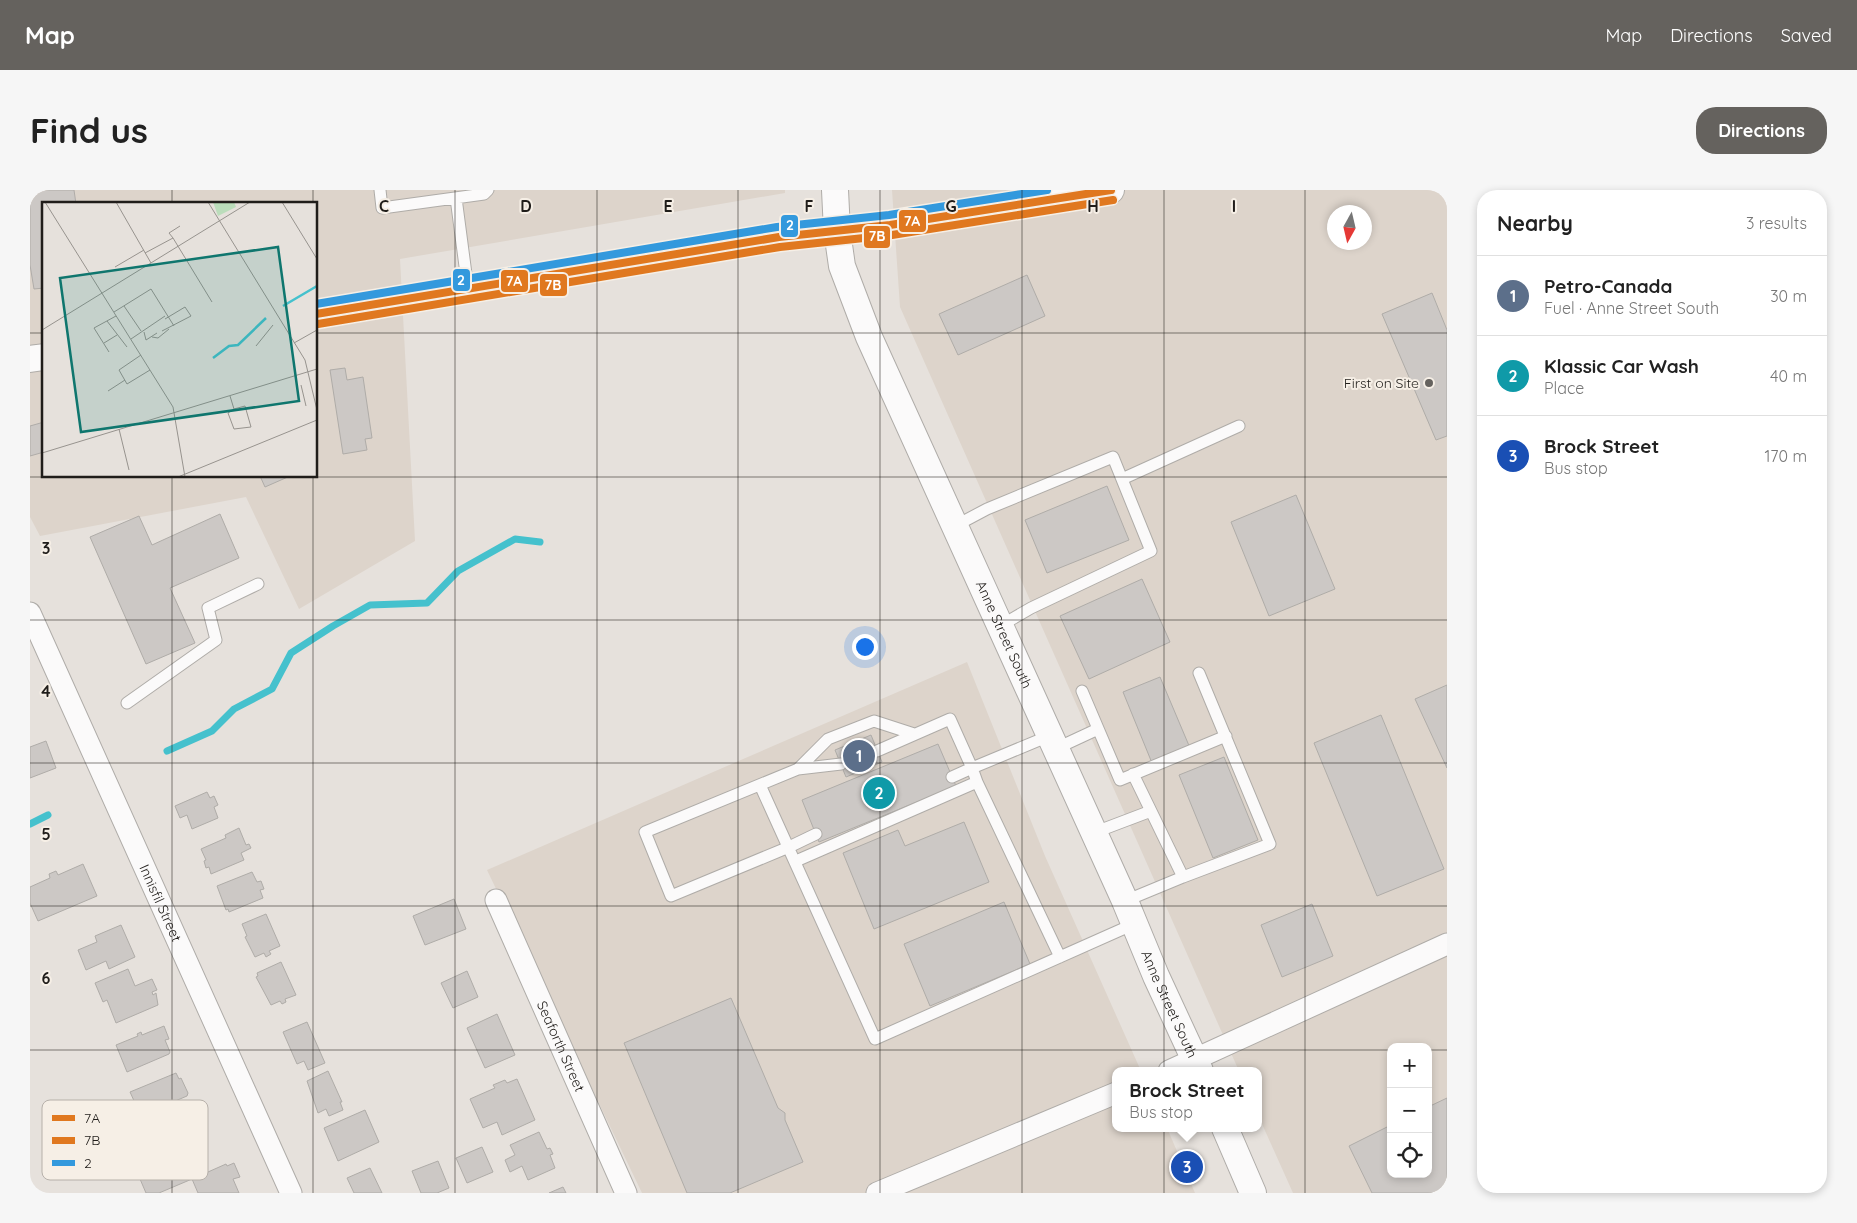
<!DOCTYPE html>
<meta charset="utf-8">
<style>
body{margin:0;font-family:Quicksand,sans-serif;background:#f6f6f6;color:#222}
.controls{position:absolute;right:15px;bottom:15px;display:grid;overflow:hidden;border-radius:10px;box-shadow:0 2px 8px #0003}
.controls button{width:45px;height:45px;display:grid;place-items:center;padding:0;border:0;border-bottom:1px solid #e0e0e0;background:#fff;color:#222;font:25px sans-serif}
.compass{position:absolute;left:1297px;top:15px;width:45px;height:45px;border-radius:50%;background:#fff;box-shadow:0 2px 8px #0003;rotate:188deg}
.you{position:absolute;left:834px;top:456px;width:18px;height:18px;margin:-12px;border:4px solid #fff;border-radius:50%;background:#1a73e8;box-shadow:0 0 0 8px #1a73e833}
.badge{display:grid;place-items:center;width:32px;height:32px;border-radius:50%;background:#65625e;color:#fff;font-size:16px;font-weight:700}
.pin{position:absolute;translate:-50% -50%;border:2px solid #fff;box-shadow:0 1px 5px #0006}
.popup{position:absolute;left:1082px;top:877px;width:150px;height:65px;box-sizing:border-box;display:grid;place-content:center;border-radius:10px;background:#fff;filter:drop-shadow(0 1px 4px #0005);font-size:16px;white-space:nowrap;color:#767676}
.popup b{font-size:19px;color:#222}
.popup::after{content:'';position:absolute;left:50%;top:100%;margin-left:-10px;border:10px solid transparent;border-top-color:#fff}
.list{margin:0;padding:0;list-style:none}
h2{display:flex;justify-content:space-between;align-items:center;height:65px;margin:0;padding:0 20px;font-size:21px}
h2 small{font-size:16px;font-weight:400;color:#767676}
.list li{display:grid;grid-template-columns:32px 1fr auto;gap:15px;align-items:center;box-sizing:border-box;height:80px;padding:0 20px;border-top:1px solid #e0e0e0}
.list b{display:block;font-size:19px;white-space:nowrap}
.list p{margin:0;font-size:16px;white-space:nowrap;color:#767676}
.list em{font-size:16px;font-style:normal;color:#767676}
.icon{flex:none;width:28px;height:28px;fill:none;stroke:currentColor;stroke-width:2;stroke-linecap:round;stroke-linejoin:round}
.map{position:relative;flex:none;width:1417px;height:1003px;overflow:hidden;border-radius:20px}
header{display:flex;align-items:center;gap:30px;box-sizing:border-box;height:70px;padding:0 25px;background:#65625e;color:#fff}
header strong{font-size:24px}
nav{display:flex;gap:28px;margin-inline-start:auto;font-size:18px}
.intro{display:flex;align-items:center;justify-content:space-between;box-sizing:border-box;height:120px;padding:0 30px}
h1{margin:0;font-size:35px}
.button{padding:12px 22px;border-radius:20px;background:#65625e;color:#fff;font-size:18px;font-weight:700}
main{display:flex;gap:30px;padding:0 30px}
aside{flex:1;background:#fff;border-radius:20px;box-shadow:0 2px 8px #0003}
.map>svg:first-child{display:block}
.built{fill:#ddd4cb;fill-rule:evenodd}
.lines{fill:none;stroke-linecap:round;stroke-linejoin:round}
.stream{stroke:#45c1cd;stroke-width:7}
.building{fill:#ccc8c5;stroke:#afaca8}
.service-casing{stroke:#afaca8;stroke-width:13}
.minor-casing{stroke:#afaca8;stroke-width:23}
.tertiary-casing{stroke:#afaca8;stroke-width:28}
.service{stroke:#fbfafa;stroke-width:11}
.minor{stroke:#fbfafa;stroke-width:21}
.tertiary{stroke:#fbfafa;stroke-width:26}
.bus-1-casing{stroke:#f6efe6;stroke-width:11}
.bus-2-casing{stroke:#f6efe6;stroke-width:11}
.bus-3-casing{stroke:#f6efe6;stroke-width:11}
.bus-1{stroke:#e0781f;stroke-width:8}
.bus-2{stroke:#e0781f;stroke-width:8}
.bus-3{stroke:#39d;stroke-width:8}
.grid{fill:none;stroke:#201d1a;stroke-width:1;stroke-opacity:0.55}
.poi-dot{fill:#65625e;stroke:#f6efe6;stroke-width:2}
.labels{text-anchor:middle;stroke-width:4;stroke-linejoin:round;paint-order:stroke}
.poi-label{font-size:14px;fill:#201d1a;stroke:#f6efe6;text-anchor:end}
.street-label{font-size:14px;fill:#201d1a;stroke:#f6efe6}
.inset-river{fill:none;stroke:#45c1cd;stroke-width:2.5}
.inset-road{fill:none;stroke:#97938e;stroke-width:1}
.view{fill:#0f766e;fill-opacity:0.15;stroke:#0f766e;stroke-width:2.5}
.inset-edge{fill:none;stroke:#201d1a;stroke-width:2.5}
.key{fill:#f6efe6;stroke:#b6b0a9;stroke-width:1}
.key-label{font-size:14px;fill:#201d1a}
.grid-label{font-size:16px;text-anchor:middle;font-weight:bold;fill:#201d1a;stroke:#f6efe6;stroke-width:4;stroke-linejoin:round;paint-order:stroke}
.line-badge{stroke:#f6efe6;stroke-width:2}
.badge-label{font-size:14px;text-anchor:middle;font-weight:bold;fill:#fff}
</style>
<header>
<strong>Map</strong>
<nav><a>Map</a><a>Directions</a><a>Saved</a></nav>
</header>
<div class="intro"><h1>Find us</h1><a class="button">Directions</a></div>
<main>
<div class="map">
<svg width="1417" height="1003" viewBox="0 0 1417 1003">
<rect width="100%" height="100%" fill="#e6e1dc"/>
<!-- built -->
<path class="built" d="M 0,0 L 755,0 L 755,3 L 370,69 L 385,351 L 269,419 L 216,307 L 10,346 L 0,327 ZM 14,14 L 286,14 L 286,286 L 14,286 Z
M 862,0 L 1417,0 L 1417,1003 L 1263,1003 L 1228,925 L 1228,881 L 1209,881 L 870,117 ZM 1304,22 L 1334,22 L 1334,52 L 1304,52 ZM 1361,857 L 1398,857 L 1398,984 L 1361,984 Z
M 937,472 L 1015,666 L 1111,881 L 1086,881 L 1086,938 L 1137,938 L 1165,1003 L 612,1003 L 457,680 Z"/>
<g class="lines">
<!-- stream -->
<path class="stream" d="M 137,561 L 182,541 L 204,519 L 242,499 L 261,463 L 303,436 L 340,415 L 397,413 L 428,381 L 485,349 L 510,352
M 0,634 L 18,625"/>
</g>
<!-- building -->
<path class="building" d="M 0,0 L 44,0 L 46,14 L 14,14 L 14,98 L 4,99 L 0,75 Z
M 997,85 L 1015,126 L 928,165 L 909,124 Z
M 1402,103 L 1417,140 L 1417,246 L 1406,250 L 1352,124 Z
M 315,178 L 317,190 L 333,187 L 342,248 L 335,249 L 337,260 L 313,264 L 300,180 Z
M 14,232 L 14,262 L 0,266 L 0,236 Z
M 230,286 L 260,286 L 235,297 Z
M 1077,296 L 1099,350 L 1017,383 L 995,330 Z
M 1266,305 L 1305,399 L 1239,426 L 1201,332 Z
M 190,324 L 209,368 L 140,398 L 165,453 L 116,474 L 60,347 L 109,326 L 122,355 Z
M 1112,389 L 1140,452 L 1059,489 L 1030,426 Z
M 1130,487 L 1160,558 L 1122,573 L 1093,502 Z
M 1417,495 L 1417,578 L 1385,509 Z
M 1351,525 L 1414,679 L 1347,706 L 1284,553 Z
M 841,545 L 852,572 L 816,587 L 805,560 Z
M 16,551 L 26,578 L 0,588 L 0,557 Z
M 908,554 L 926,596 L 789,652 L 772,610 Z
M 1194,567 L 1228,650 L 1183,668 L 1149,585 Z
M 177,602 L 180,608 L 184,606 L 188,615 L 184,617 L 188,628 L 162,639 L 157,625 L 150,628 L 145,616 Z
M 934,632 L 959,692 L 844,739 L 813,663 L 868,640 L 875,656 Z
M 209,638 L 216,655 L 219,654 L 221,658 L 211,663 L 214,670 L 181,684 L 179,677 L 176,678 L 174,671 L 176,670 L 171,659 L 196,648 L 195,645 Z
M 53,674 L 67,706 L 8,731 L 0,713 L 0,697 L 20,688 L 19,684 L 26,681 L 28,685 Z
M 222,682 L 227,692 L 231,691 L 234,699 L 230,700 L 233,708 L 199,722 L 198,719 L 196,720 L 187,696 Z
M 424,709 L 436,739 L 395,755 L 383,726 Z
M 974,712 L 1000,774 L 900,816 L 874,754 Z
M 1282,714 L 1303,766 L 1252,787 L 1231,735 Z
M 236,724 L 250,756 L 239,761 L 241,764 L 236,767 L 234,763 L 225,767 L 215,747 L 217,746 L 212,734 Z
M 91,735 L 105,767 L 79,779 L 76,771 L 56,780 L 48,760 L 67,752 L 65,746 Z
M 251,772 L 266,805 L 255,809 L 256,812 L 252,814 L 250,811 L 241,815 L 226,787 L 228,786 L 227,783 Z
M 98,779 L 105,796 L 122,789 L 127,800 L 122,802 L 123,805 L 126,803 L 128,815 L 86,833 L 77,810 L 73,812 L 65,793 Z
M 437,781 L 448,807 L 423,818 L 411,793 Z
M 701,808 L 748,918 L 755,923 L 755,930 L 773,972 L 700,1003 L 657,1003 L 594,853 Z
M 467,824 L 485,865 L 455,878 L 437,838 Z
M 277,832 L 295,873 L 278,880 L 274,871 L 267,874 L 253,842 Z
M 134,836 L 139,849 L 135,850 L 140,862 L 139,864 L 97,882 L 86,855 L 108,846 L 107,844 L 111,842 L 112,845 Z
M 298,881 L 312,912 L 310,912 L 313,920 L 299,926 L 296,919 L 288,923 L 277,891 Z
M 146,883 L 149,889 L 151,888 L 158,903 L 157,906 L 131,917 L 132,920 L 128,922 L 127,919 L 111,926 L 100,902 Z
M 487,889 L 505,930 L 472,945 L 467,932 L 453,938 L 440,909 L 465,898 L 463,895 L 475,890 L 477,893 Z
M 1417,908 L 1417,1003 L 1342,1003 L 1319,956 L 1361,935 L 1361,984 L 1398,984 L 1398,917 Z
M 335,920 L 349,952 L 308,971 L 294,938 Z
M 157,934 L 178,982 L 196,974 L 197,976 L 204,973 L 210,987 L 203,989 L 209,1003 L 168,1003 L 162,989 L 129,1003 L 116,1003 L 98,961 Z
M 509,942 L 517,959 L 520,958 L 523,964 L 520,965 L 525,978 L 498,990 L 492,976 L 480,982 L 475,970 L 485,965 L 480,955 Z
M 452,957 L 463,982 L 437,993 L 426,968 Z
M 408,971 L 419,998 L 407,1003 L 391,1003 L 382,981 Z
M 340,978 L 352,1003 L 324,1003 L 317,988 Z
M 533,997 L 536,1003 L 519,1003 Z"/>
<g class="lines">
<!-- service casing -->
<g class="service-casing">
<path id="service" d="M 350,0 L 352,18 L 454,4 L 458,0
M 426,8 L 438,99
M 1092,289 L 1209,236
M 925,336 L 957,319 L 1083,267 L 1121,361 L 1001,418 L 970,436
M 1052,501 L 1090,590 L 1196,546
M 97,513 L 186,450 L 178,418 L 228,394
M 1025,559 L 1068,539
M 847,561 L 920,529 L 942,578 L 922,587
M 768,579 L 798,549 L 844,531 L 884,544
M 1103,584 L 1153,687
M 947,592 L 1030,767
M 730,595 L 845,849 L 1104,734
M 1063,643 L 1121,621
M 786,644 L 759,657 L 641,706 L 615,642 L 768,579 L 811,574
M 766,671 L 947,592 L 942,578 L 1019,546
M 1095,711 L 1153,687 L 1240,654 L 1169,483"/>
</g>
<!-- minor casing -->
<g class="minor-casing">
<g id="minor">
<path id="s1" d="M 0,423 L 261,1003"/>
<path id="s2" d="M 466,710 L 596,1003"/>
<path d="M 1139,881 L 1417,754"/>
<path d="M 847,1003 L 1086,903"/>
</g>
</g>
<!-- tertiary casing -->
<g class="tertiary-casing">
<g id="tertiary">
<path id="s3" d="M 805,0 L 807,41 L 812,76 L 839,147 L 1095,711 L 1126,786 L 1170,881"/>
<path d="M 286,124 L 749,47 L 860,35 L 1081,0"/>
<path d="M 0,169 L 14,167"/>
<path d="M 1195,938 L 1223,1003"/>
</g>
</g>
<!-- service -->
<use href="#service" class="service"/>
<!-- minor -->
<use href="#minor" class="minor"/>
<!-- tertiary -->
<use href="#tertiary" class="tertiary"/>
<!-- bus-1 casing -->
<g class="bus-1-casing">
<path id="bus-1" d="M 286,124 L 749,47 L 860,35 L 1081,0"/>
</g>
<!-- bus-2 casing -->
<g class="bus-2-casing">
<path id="bus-2" d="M 288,134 L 750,57 L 862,45 L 1083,10"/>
</g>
<!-- bus-3 casing -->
<g class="bus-3-casing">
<path id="bus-3" d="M 286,114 L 747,37 L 859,25 L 1017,0"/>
</g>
<!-- bus-1 -->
<use href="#bus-1" class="bus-1"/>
<!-- bus-2 -->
<use href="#bus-2" class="bus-2"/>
<!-- bus-3 -->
<use href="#bus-3" class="bus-3"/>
</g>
<!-- grid -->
<path class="grid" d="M 142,0 L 142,14M 283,0 L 283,14M 425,0 L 425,1003M 567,0 L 567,1003M 708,0 L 708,1003M 850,0 L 850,1003M 992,0 L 992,1003M 1134,0 L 1134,1003M 1275,0 L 1275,1003M 0,143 L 14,143M 286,143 L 1417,143M 142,286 L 142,1003M 283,286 L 283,1003M 0,287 L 1417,287M 0,430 L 1417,430M 0,573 L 1417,573M 0,716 L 1417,716M 0,860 L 1361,860M 1398,860 L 1417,860"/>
<!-- markers -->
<circle class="poi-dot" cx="1399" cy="193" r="5"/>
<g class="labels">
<!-- poi labels -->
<g class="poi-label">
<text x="1389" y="198">First on Site</text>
</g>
<!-- street labels -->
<g class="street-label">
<text dy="5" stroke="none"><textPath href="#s3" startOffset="479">Anne Street South</textPath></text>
<text dy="5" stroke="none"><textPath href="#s1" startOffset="318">Innisfil Street</textPath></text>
<text dy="5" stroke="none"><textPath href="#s3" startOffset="884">Anne Street South</textPath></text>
<text dy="5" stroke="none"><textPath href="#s2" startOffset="160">Seaforth Street</textPath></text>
</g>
</g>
<!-- overview -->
<g transform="translate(12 12)">
<rect width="275" height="275" fill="#e6e1dc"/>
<path d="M 171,0 L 192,0 L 194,5 L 176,14 Z" fill="#bdb"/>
<path class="inset-river" d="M 241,104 L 275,84M 171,156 L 187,144 L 196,143 L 224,116"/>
<path class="inset-road" d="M 3,0 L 131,205 L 143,275M 74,0 L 109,61M 166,0 L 263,158 L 275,208M 240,0 L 275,57M 131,36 L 127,31 L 138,24M 103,51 L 131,36 L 170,100M 73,65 L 102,48M 82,104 L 99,129M 72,110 L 109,87 L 132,124M 65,119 L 85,145M 0,128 L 208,0M 120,129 L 149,114 L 143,105 L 123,117M 102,130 L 104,138 L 115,131M 110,135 L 116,136 L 127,127M 89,137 L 123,114M 62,141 L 75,133M 252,141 L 275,128M 214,144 L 231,123M 67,150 L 52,126 L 74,114M 99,153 L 77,168 L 85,182 L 108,168M 259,183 L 264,204M 66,189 L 83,178M 188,194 L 192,207 L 186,211 L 192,227 L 209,225 L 203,204 L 192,207M 77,227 L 87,268M 0,251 L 275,167M 136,275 L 275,218"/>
<path class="view" d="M 236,45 L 257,199 L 39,230 L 18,76 Z"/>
<rect width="275" height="275" class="inset-edge"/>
</g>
<!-- legend -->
<rect x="12" y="910" width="166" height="80" rx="8" class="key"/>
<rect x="22" y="925" width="23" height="6" fill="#e0781f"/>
<rect x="22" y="947" width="23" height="7" fill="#e0781f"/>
<rect x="22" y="970" width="23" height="6" fill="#39d"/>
<g class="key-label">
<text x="54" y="933">7A</text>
<text x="54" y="955">7B</text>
<text x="54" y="978">2</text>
</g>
<g class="grid-label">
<text x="354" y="22">C</text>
<text x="496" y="22">D</text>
<text x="638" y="22">E</text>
<text x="779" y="22">F</text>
<text x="921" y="22">G</text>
<text x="1063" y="22">H</text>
<text x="1204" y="22">I</text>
<text x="16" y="364">3</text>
<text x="16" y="507">4</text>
<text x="16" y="650">5</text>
<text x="16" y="794">6</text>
</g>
<g class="line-badge">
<rect x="868" y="19" width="29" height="24" rx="5" fill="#e0781f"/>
<rect x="750" y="24" width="19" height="24" rx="5" fill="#39d"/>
<rect x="833" y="35" width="28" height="24" rx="5" fill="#e0781f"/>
<rect x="422" y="78" width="19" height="24" rx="5" fill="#39d"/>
<rect x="470" y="79" width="29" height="24" rx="5" fill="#e0781f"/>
<rect x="509" y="83" width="29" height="24" rx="5" fill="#e0781f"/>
</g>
<g class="badge-label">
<text x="882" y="36">7A</text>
<text x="760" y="40">2</text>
<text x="847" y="51">7B</text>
<text x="431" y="95">2</text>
<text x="484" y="96">7A</text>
<text x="523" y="100">7B</text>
</g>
</svg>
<div class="controls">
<button>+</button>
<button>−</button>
<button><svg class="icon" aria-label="locate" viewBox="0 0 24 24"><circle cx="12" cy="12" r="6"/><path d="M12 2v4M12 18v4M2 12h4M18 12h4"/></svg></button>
</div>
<svg class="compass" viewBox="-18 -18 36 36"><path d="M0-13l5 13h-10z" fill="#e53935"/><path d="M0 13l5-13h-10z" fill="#767676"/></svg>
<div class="you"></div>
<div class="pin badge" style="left:829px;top:566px;background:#5c6f8a">1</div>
<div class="pin badge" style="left:849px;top:603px;background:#0f9aa8">2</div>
<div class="pin badge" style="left:1157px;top:977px;background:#1a4fb4">3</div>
<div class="popup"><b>Brock Street</b>Bus stop</div>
</div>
<aside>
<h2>Nearby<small>3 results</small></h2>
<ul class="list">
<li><span class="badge" style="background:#5c6f8a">1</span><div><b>Petro-Canada</b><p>Fuel · Anne Street South</p></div><em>30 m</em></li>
<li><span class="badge" style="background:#0f9aa8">2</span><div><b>Klassic Car Wash</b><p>Place</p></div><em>40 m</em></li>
<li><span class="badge" style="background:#1a4fb4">3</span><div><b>Brock Street</b><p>Bus stop</p></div><em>170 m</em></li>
</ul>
</aside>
</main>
